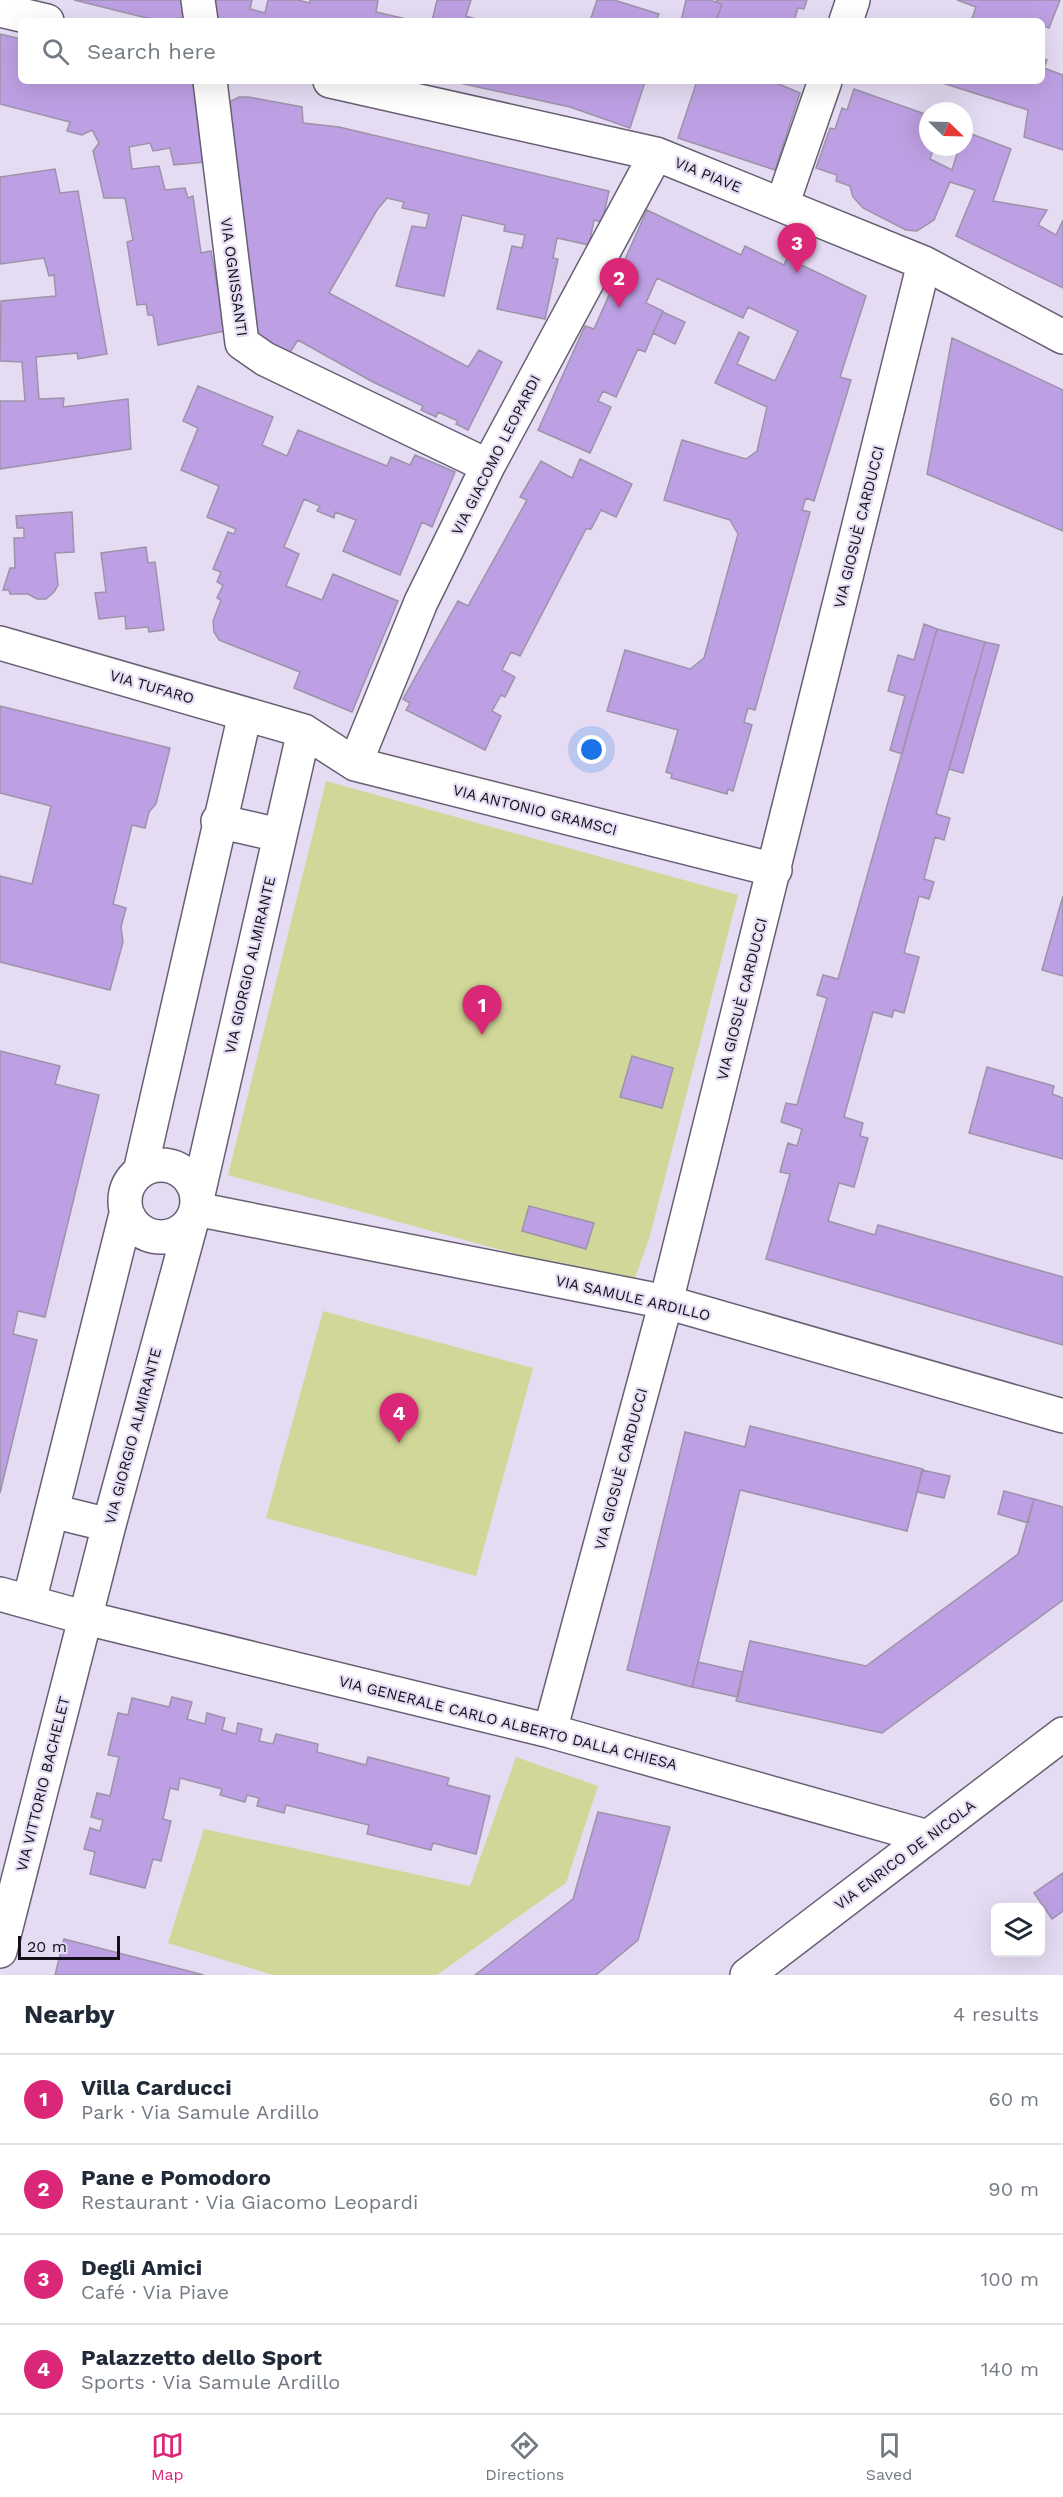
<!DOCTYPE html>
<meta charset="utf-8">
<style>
body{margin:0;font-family:"Work Sans",sans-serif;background:#f2f2f3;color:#1f2937}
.controls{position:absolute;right:18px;bottom:18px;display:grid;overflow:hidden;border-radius:9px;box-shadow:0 6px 24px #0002}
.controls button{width:54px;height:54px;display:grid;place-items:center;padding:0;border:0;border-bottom:2px solid #e0e1e3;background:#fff;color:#1f2937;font:30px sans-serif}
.compass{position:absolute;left:919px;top:102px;width:54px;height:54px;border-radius:50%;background:#fff;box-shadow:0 6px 24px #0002;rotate:113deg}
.scale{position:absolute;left:18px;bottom:15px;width:102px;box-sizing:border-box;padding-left:6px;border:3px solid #120f16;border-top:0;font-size:16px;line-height:21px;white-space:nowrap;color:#120f16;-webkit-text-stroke:4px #e5dcf3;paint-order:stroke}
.you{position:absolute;left:592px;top:750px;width:21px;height:21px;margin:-15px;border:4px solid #fff;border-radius:50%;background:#1a73e8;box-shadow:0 0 0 9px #1a73e833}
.badge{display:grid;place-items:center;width:39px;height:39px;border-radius:50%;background:#db2777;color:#fff;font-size:20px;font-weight:700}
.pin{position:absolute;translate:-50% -50px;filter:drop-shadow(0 2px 3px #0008)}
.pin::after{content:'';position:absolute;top:32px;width:21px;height:18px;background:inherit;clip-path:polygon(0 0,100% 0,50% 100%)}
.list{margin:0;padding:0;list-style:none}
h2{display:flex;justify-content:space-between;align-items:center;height:78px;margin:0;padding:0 24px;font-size:26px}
h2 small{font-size:20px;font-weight:400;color:#747a83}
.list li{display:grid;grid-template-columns:39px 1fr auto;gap:18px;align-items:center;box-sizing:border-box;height:90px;padding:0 24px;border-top:2px solid #e0e1e3}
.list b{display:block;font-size:22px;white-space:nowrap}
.list p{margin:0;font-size:20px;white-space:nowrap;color:#747a83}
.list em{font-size:20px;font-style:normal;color:#747a83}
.icon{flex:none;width:33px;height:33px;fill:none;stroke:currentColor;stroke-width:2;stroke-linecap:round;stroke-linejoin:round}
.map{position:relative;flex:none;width:1063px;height:1975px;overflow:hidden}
.search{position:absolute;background:#fff;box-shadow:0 6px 24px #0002;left:18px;right:18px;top:18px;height:66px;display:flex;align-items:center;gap:15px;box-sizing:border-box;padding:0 21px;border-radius:9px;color:#747a83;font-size:22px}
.sheet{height:438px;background:#fff}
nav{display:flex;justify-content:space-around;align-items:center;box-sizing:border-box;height:84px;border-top:2px solid #e0e1e3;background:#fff;font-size:16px;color:#747a83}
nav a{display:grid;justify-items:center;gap:3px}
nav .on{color:#db2777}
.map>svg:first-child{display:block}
.green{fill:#d1d798}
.building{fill:#bda0e3;stroke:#9c93a9;stroke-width:1.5}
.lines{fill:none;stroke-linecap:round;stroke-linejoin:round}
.minor-casing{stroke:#675f73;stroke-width:36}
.minor{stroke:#fff;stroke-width:33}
.labels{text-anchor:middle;stroke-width:4.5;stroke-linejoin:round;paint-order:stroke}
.street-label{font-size:15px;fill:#120f16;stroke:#e5dcf3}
</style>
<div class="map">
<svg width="1063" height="1975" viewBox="0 0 1063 1975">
<rect width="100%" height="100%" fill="#e5dcf3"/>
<!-- green -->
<path class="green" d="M 326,781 L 738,895 L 649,1239 L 632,1286 L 228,1175 Z
M 323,1311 L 533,1368 L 476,1576 L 266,1518 Z
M 516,1757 L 598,1786 L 566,1883 L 437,1975 L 273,1975 L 168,1943 L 204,1829 L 470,1886 Z"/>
<!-- building -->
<path class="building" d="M 74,0 L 183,0 L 186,21 L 159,21 Z
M 202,0 L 252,0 L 250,9 L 265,13 L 268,0 L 298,0 L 310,3 L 310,0 L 378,0 L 376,12 L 415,21 L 205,21 Z
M 437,0 L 471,0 L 466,16 L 482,21 L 432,21 Z
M 597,0 L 614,0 L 659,14 L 656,21 L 590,21 Z
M 686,0 L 710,0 L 722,4 L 716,21 L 681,21 Z
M 717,0 L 807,0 L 804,9 L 798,8 L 794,21 L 716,21 L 722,4 L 716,2 Z
M 957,0 L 1060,0 L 1049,28 L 1042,25 L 1042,21 L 971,21 L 976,7 Z
M 0,34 L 21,39 L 21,81 L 185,81 L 193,83 L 205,162 L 174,165 L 170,148 L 153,151 L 150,143 L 129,147 L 132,169 L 159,166 L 165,190 L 185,188 L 188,198 L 193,196 L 201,253 L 211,251 L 225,331 L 158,345 L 153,315 L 148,315 L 146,304 L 137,305 L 127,242 L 133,240 L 125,198 L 104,198 L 93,151 L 99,143 L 92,130 L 82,135 L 67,131 L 70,122 L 0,104 Z
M 1042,58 L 1047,60 L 1044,68 L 1063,75 L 1063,150 L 1024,137 L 1028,110 L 936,81 L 1042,81 Z
M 450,81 L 643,81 L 645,82 L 630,128 L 570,107 Z
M 697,81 L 772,81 L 800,93 L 775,170 L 678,138 Z
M 854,89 L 928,115 L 928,147 L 934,147 L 930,159 L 952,170 L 959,147 L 964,147 L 964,131 L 1011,149 L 993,201 L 1047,210 L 1038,225 L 1056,235 L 1063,220 L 1063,288 L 956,236 L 975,190 L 950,182 L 934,220 L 917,231 L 906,230 L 863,208 L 853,197 L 850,186 L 836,181 L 837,175 L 816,168 L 830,128 L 835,129 L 842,108 L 847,110 Z
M 239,97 L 248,97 L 302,107 L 303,123 L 339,127 L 609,191 L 602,222 L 594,220 L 589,245 L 557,238 L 553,258 L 558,259 L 545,319 L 497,309 L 512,246 L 522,248 L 525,235 L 504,231 L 505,225 L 462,215 L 444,296 L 396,286 L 412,226 L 426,228 L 429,214 L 402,208 L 404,202 L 387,198 L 377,210 L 329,293 L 468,367 L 479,350 L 502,362 L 468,430 L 456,424 L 458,421 L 438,412 L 436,417 L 421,410 L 423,406 L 373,382 L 298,340 L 283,363 L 259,349 L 224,105 Z
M 55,169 L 60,193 L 78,191 L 107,354 L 78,359 L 77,353 L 36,357 L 39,399 L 64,398 L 63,407 L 128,399 L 131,449 L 0,469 L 0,401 L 25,401 L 22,362 L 0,361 L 1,301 L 56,296 L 54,275 L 49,276 L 44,258 L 0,264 L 0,177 Z
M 647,210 L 741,255 L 745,246 L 784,265 L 787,258 L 866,296 L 840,377 L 851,380 L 814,501 L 806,498 L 802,510 L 810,512 L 755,710 L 748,708 L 744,722 L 752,725 L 733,791 L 728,789 L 727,794 L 671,778 L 672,774 L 666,772 L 678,730 L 607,711 L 625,650 L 690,669 L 704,658 L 738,534 L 730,520 L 664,500 L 682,440 L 746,459 L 757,451 L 767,407 L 715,383 L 739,332 L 749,337 L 737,364 L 775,381 L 798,331 L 748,307 L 743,318 L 657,278 L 646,303 L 663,311 L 645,352 L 638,349 L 616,397 L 603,391 L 598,401 L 611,407 L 590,453 L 538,430 L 585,326 L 594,329 Z
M 663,312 L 685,322 L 675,344 L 653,333 Z
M 952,338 L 1063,390 L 1063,531 L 927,474 Z
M 198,386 L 273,417 L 262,445 L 287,456 L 298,430 L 387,466 L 391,457 L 410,465 L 415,455 L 455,472 L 432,527 L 422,522 L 400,575 L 343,551 L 356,520 L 335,512 L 334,518 L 317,511 L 320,506 L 304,499 L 284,547 L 299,554 L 286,586 L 322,600 L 333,574 L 398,601 L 352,712 L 294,688 L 300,672 L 229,644 L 219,640 L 214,632 L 213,621 L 221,600 L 217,598 L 223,585 L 217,582 L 221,572 L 213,569 L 228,532 L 234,534 L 236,529 L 207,517 L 219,486 L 181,470 L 198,428 L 183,421 Z
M 580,459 L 632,484 L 616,517 L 601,510 L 591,529 L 586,529 L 520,656 L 511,652 L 502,670 L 515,677 L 505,697 L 501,695 L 492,711 L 501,716 L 485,750 L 406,710 L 410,703 L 403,699 L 458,601 L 468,606 L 527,500 L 520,497 L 541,461 L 572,478 Z
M 72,512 L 74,552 L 55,553 L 58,585 L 54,592 L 46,599 L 37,599 L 28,594 L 10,594 L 9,590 L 3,590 L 10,568 L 15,568 L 14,538 L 24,538 L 24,528 L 17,528 L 16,516 Z
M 146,547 L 148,563 L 155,562 L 164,630 L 149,632 L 148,627 L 126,629 L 125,616 L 99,619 L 95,593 L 106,592 L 101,553 Z
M 924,624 L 937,629 L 902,754 L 890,750 L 905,696 L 888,691 L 898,655 L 914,660 Z
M 937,629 L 985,642 L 936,814 L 950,818 L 944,840 L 935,837 L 924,879 L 934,882 L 929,899 L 919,896 L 904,953 L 919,957 L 904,1013 L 894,1010 L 892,1017 L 873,1012 L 844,1117 L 863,1123 L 860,1136 L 868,1138 L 854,1187 L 839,1183 L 828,1221 L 875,1235 L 878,1225 L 1063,1277 L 1063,1345 L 766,1259 L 790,1174 L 780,1172 L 788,1143 L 797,1146 L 802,1129 L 781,1122 L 786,1103 L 797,1105 L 827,998 L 817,995 L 823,975 L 838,979 Z
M 985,642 L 999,645 L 963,773 L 949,769 Z
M 0,706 L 170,748 L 156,804 L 149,812 L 145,828 L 132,825 L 113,904 L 126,908 L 121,927 L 123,942 L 110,990 L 0,962 L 0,876 L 32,884 L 51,806 L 0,793 Z
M 1063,896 L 1063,976 L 1042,970 Z
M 0,1051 L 60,1066 L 55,1084 L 99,1095 L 45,1317 L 18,1311 L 13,1334 L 37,1340 L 0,1493 Z
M 632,1056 L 673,1068 L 662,1108 L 620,1097 Z
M 987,1067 L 1054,1086 L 1052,1094 L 1063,1098 L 1063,1159 L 969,1133 Z
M 529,1206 L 594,1223 L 586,1249 L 522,1231 Z
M 750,1426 L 923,1469 L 907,1531 L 740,1490 L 692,1687 L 627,1670 L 685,1432 L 745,1447 Z
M 922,1470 L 950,1476 L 944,1498 L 917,1492 Z
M 1004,1491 L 1034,1499 L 1028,1523 L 998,1514 Z
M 1034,1499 L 1063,1507 L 1063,1600 L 882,1733 L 736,1701 L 750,1641 L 866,1666 L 1018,1554 Z
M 698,1662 L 743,1672 L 738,1697 L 692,1687 Z
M 172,1697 L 192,1702 L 187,1719 L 205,1724 L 207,1713 L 225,1718 L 222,1730 L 236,1734 L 238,1723 L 262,1729 L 259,1741 L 273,1744 L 276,1734 L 318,1744 L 317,1752 L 366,1765 L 368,1757 L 449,1778 L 447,1785 L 490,1796 L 476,1854 L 433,1843 L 431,1850 L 367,1834 L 369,1825 L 286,1805 L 284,1813 L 257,1806 L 259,1798 L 247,1795 L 245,1802 L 220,1795 L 222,1789 L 180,1778 L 178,1790 L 170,1788 L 163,1819 L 171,1821 L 161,1861 L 153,1859 L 145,1888 L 90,1874 L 95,1852 L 84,1849 L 90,1828 L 100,1831 L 103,1820 L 91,1817 L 97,1793 L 110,1796 L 119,1757 L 108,1755 L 118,1713 L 128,1715 L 132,1698 L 169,1707 Z
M 598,1812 L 670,1827 L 638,1940 L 596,1975 L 475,1975 L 573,1899 Z
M 1063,1873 L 1063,1911 L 1052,1919 L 1034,1893 Z
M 64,1939 L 204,1975 L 55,1975 Z"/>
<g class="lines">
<!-- minor casing -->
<g class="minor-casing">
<path id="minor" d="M 198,0 L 201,21
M 0,10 L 47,21
M 846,21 L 853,0
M 210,81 L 242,343 L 265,359 L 488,466
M 330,81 L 656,154 L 924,263 L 1063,337
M 782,205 L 825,81
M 0,643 L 304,731 L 355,764 L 775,870
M 355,764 L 421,602 L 488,466 L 656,154
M 218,821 L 279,835
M125 1201a36 36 0 1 1 72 0a36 36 0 1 1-72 0Z
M 140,1172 L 245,714
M 197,1199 L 304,731
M 196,1209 L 666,1302 L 1063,1416
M 52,1511 L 109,1525
M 0,1594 L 86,1618 L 550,1731 L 928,1837
M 29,1602 L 126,1214
M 550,1731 L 666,1302 L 924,263
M 0,1951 L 109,1525 L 192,1220
M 747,1975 L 1063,1734"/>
</g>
<!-- minor -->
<use href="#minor" class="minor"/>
</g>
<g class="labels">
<!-- street labels -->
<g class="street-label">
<text transform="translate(708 175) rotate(22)" y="5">VIA PIAVE</text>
<text transform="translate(234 277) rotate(82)" y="5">VIA OGNISSANTI</text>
<text transform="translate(496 455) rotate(-63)" y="5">VIA GIACOMO LEOPARDI</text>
<text transform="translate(859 527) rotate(-76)" y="5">VIA GIOSUÈ CARDUCCI</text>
<text transform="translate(152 687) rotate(16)" y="5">VIA TUFARO</text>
<text transform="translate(535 810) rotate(14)" y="5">VIA ANTONIO GRAMSCI</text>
<text transform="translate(250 965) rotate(-77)" y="5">VIA GIORGIO ALMIRANTE</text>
<text transform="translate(742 999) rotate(-76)" y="5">VIA GIOSUÈ CARDUCCI</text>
<text transform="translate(633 1298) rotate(13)" y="5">VIA SAMULE ARDILLO</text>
<text transform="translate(133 1436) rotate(-75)" y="5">VIA GIORGIO ALMIRANTE</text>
<text transform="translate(621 1469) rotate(-75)" y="5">VIA GIOSUÈ CARDUCCI</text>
<text transform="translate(508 1723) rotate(14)" y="5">VIA GENERALE CARLO ALBERTO DALLA CHIESA</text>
<text transform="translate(43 1784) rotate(-76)" y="5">VIA VITTORIO BACHELET</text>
<text transform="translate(905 1855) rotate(-37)" y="5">VIA ENRICO DE NICOLA</text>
</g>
</g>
</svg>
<div class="controls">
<button><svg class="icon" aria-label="layers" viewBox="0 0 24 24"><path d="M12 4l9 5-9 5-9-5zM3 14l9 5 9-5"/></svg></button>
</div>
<svg class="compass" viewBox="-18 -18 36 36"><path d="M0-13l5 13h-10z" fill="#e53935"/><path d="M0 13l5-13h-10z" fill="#747a83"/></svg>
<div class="scale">20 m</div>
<div class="you"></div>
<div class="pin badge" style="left:482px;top:1035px">1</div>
<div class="pin badge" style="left:619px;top:308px">2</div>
<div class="pin badge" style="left:797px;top:273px">3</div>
<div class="pin badge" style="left:399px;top:1443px">4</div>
<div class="search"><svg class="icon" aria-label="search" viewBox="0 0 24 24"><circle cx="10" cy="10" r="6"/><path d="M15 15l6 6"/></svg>Search here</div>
</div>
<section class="sheet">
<h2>Nearby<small>4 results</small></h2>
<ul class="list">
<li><span class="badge">1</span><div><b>Villa Carducci</b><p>Park · Via Samule Ardillo</p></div><em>60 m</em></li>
<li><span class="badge">2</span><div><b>Pane e Pomodoro</b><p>Restaurant · Via Giacomo Leopardi</p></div><em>90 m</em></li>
<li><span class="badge">3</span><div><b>Degli Amici</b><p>Café · Via Piave</p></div><em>100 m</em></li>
<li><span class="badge">4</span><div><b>Palazzetto dello Sport</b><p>Sports · Via Samule Ardillo</p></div><em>140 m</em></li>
</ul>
</section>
<nav>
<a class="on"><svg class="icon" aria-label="map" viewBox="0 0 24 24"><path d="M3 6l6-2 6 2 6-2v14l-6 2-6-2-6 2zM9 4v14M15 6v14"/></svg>Map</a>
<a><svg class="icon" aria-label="directions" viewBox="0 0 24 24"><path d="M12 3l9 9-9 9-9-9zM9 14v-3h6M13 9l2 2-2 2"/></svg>Directions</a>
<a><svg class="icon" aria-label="saved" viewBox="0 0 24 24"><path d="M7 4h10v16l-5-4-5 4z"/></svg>Saved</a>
</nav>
